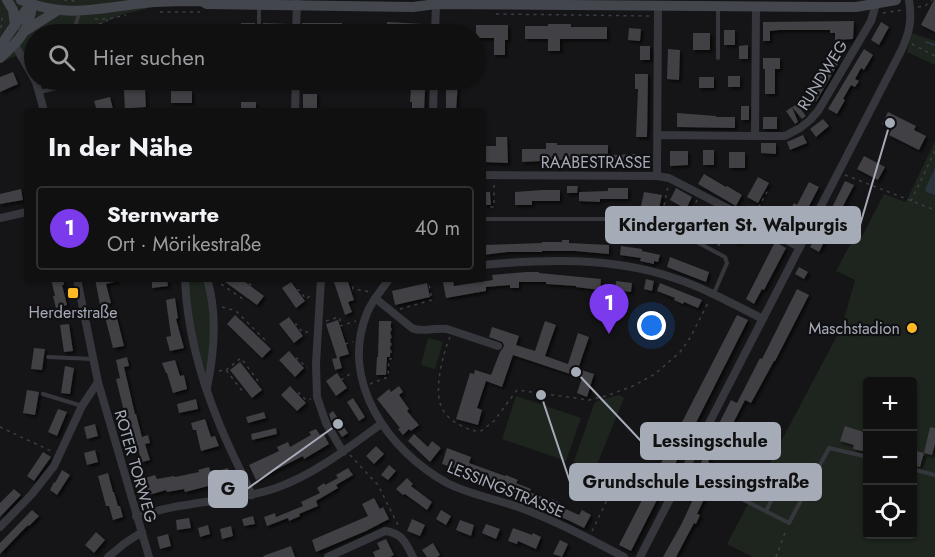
<!DOCTYPE html>
<html lang="de">
<meta charset="utf-8">
<style>
body{margin:0;font-family:Jost,sans-serif;background:#1e1e1f;color:#f1f3f6}
.controls{position:absolute;right:18px;bottom:18px;display:grid;overflow:hidden;border-radius:6px;box-shadow:0 2px 4px #0004}
.controls button{width:54px;height:54px;display:grid;place-items:center;padding:0;border:0;border-bottom:2px solid #303031;background:#101011;color:#f1f3f6;font:30px sans-serif}
.you{position:absolute;left:652px;top:326px;width:21px;height:21px;margin:-15px;border:4px solid #fff;border-radius:50%;background:#1a73e8;box-shadow:0 0 0 9px #1a73e833}
.badge{display:grid;place-items:center;width:39px;height:39px;border-radius:50%;background:#7c3aed;color:#fff;font-size:20px;font-weight:700}
.pin{position:absolute;translate:-50% -50px;filter:drop-shadow(0 2px 3px #0008)}
.pin::after{content:'';position:absolute;top:32px;width:21px;height:18px;background:inherit;clip-path:polygon(0 0,100% 0,50% 100%)}
.list{margin:0;padding:0;list-style:none}
h2{display:flex;justify-content:space-between;align-items:center;height:78px;margin:0;padding:0 24px;font-size:26px}
h2 small{font-size:20px;font-weight:400;color:#9c9d9f}
.list li{display:grid;grid-template-columns:39px 1fr auto;gap:18px;align-items:center;box-sizing:border-box;height:84px;margin:0 12px 12px;padding:0 12px;border:2px solid #303031;border-radius:6px}
.list b{display:block;font-size:22px;white-space:nowrap}
.list p{margin:0;font-size:20px;white-space:nowrap;color:#9c9d9f}
.list em{font-size:20px;font-style:normal;color:#9c9d9f}
.icon{flex:none;width:33px;height:33px;fill:none;stroke:currentColor;stroke-width:2;stroke-linecap:round;stroke-linejoin:round}
.map{position:relative;flex:none;width:935px;height:557px;overflow:hidden}
.search{position:absolute;background:#101011;box-shadow:0 2px 4px #0004;left:24px;top:24px;width:462px;height:66px;display:flex;align-items:center;gap:15px;box-sizing:border-box;padding:0 21px;border-radius:33px;color:#9c9d9f;font-size:22px}
.panel{position:absolute;background:#101011;box-shadow:0 2px 4px #0004;left:24px;top:108px;width:462px;height:174px;border-radius:6px}
.map>svg:first-child{display:block}
.green{fill:#1d251e;fill-rule:evenodd}
.water{fill:#2a343c}
.lines{fill:none;stroke-linecap:round;stroke-linejoin:round}
.stream{stroke:#2a343c;stroke-width:2}
.building{fill:#3f4044;filter:url(#shadow)}
.path{stroke:#3c3e44;stroke-width:1.5;stroke-dasharray:3 4.5;stroke-linecap:butt}
.service{stroke:#36373c;stroke-width:4}
.minor{stroke:#36373c;stroke-width:8}
.secondary{stroke:#43464d;stroke-width:10}
.poi-dot{fill:#ffb925;stroke:#101012;stroke-width:2}
.labels{text-anchor:middle;stroke-width:4.5;stroke-linejoin:round;paint-order:stroke}
.street-label{font-size:16px;fill:#a6abb8;stroke:#101012}
.poi-label{font-size:16px;fill:#a6abb8;stroke:#101012}
.leader{fill:none;stroke:#a6abb8;stroke-width:2}
.callout-dot{fill:#a6abb8;stroke:#101012;stroke-width:2}
.callout{fill:#a6abb8;stroke:#a6abb8;stroke-width:2}
.callout-label{font-size:18px;text-anchor:middle;font-weight:bold;fill:#111}
</style>
<div class="map">
<svg width="935" height="557" viewBox="0 0 935 557">
<defs>
<filter id="shadow"><feDropShadow dx="2.5" dy="2.5" stdDeviation="1.5" flood-color="#0009"/></filter>
</defs>
<rect width="100%" height="100%" fill="#151517"/>
<!-- green -->
<path class="green" d="M 0,0 L 144,0 L 147,9 L 124,14 L 78,34 L 34,34 L 34,54 L 19,61 L 16,56 L 0,63 Z
M 912,33 L 935,41 L 935,65 L 907,52 Z
M 935,141 L 935,167 L 932,173 L 928,193 L 935,195 L 935,557 L 753,557 L 727,544 L 841,328 L 846,312 L 855,280 L 836,271 L 853,239 L 859,242 L 884,194 L 906,202 ZM 868,382 L 912,382 L 912,534 L 868,534 Z
M 188,279 L 205,279 C 214,309 213,344 206,375 L 192,324 Z
M 428,338 L 443,342 L 435,369 L 421,365 Z
M 619,395 L 624,398 L 596,467 L 589,473 L 585,471 L 574,461 L 594,404 L 597,401 Z
M 516,396 L 581,418 L 566,461 L 502,439 Z"/>
<!-- water -->
<path class="water" d="M 935,167 L 935,195 L 928,193 L 925,190 Z"/>
<g class="lines">
<!-- stream -->
<path class="stream" d="M 926,42 L 935,45"/>
</g>
<!-- building -->
<path class="building" d="M 934,0 L 935,0 L 935,32 L 921,25 Z
M 854,21 L 853,39 L 835,40 L 835,33 L 830,33 L 830,30 L 779,30 L 770,31 L 770,41 L 763,41 L 763,22 Z
M 387,22 L 423,24 L 423,34 L 387,34 Z
M 881,22 L 889,27 L 879,45 L 871,40 Z
M 241,23 L 255,23 L 255,34 L 241,34 Z
M 263,23 L 289,24 L 289,34 L 263,34 Z
M 302,23 L 342,23 L 342,25 L 358,26 L 357,34 L 302,34 Z
M 548,24 L 571,24 L 571,27 L 607,27 L 607,39 L 560,39 L 560,51 L 548,51 L 548,39 L 525,39 L 525,26 L 548,26 Z
M 227,25 L 228,34 L 200,34 L 200,26 Z
M 476,25 L 508,25 L 508,40 L 505,40 L 505,55 L 494,55 L 494,38 L 476,38 Z
M 146,26 L 158,26 L 158,29 L 184,28 L 184,34 L 147,34 Z
M 629,28 L 641,29 L 640,41 L 628,40 Z
M 724,30 L 735,30 L 735,45 L 724,45 Z
M 693,33 L 710,33 L 710,50 L 693,50 Z
M 748,45 L 748,59 L 739,59 L 739,46 Z
M 640,46 L 650,46 L 650,60 L 640,60 Z
M 668,49 L 680,50 L 679,80 L 667,79 Z
M 864,49 L 873,55 L 864,70 L 861,68 L 855,79 L 859,81 L 855,87 L 851,85 L 843,99 L 845,100 L 837,114 L 828,109 Z
M 763,58 L 780,58 L 780,69 L 775,69 L 775,94 L 765,94 L 765,69 L 763,69 Z
M 830,59 L 838,64 L 816,102 L 807,96 Z
M 13,72 L 18,84 L 0,92 L 0,77 Z
M 635,74 L 648,74 L 647,137 L 636,137 L 638,89 L 635,89 Z
M 728,76 L 740,76 L 740,87 L 728,87 Z
M 699,77 L 714,77 L 714,88 L 699,88 Z
M 446,81 L 458,82 L 456,111 L 446,111 Z
M 145,89 L 146,107 L 132,108 L 132,111 L 125,111 L 124,90 Z
M 411,89 L 425,90 L 424,111 L 412,111 L 412,102 L 410,102 Z
M 171,91 L 192,91 L 192,103 L 171,103 Z
M 303,94 L 317,94 L 317,111 L 303,111 Z
M 110,97 L 113,109 L 97,111 L 94,101 Z
M 241,102 L 256,102 L 256,111 L 241,111 Z
M 797,104 L 806,116 L 802,119 L 792,107 L 798,122 L 795,124 L 786,111 Z
M 741,106 L 749,106 L 749,120 L 741,120 Z
M 888,112 L 916,126 L 914,130 L 926,136 L 919,150 L 889,135 L 892,129 L 882,124 Z
M 677,113 L 716,116 L 716,117 L 735,117 L 735,128 L 677,127 Z
M 763,117 L 777,117 L 777,129 L 763,129 Z
M 823,119 L 829,126 L 816,137 L 810,129 Z
M 803,135 L 807,143 L 790,150 L 787,142 Z
M 496,137 L 507,137 L 508,163 L 483,162 L 483,146 L 496,146 Z
M 546,143 L 557,143 L 557,145 L 608,145 L 608,155 L 638,154 L 638,165 L 598,165 L 598,162 L 562,162 L 562,160 L 522,162 L 522,149 L 546,149 Z
M 761,143 L 776,143 L 776,154 L 761,153 Z
M 703,150 L 714,150 L 714,165 L 703,165 Z
M 670,151 L 688,151 L 688,165 L 670,166 Z
M 729,152 L 745,152 L 745,168 L 729,168 Z
M 864,156 L 885,167 L 878,180 L 857,169 Z
M 704,174 L 726,187 L 727,186 L 742,195 L 736,206 L 698,184 Z
M 758,177 L 769,183 L 758,203 L 747,197 Z
M 845,181 L 854,185 L 819,252 L 810,247 L 822,226 L 823,226 Z
M 809,182 L 819,187 L 794,235 L 786,230 L 794,216 L 789,213 L 794,203 L 797,205 Z
M 567,186 L 578,186 L 577,193 L 567,193 Z
M 608,188 L 628,188 L 628,199 L 600,199 L 600,202 L 579,201 L 579,192 L 608,191 Z
M 676,188 L 692,197 L 686,209 L 670,200 Z
M 21,189 L 23,200 L 0,204 L 0,194 Z
M 542,190 L 560,190 L 560,201 L 532,201 L 532,205 L 515,205 L 515,192 Z
M 483,192 L 490,192 L 491,205 L 483,205 Z
M 644,192 L 662,195 L 659,209 L 641,206 Z
M 692,215 L 723,231 L 717,243 L 686,227 Z
M 737,220 L 749,226 L 739,244 L 727,238 Z
M 562,240 L 569,240 L 569,243 L 609,245 L 609,254 L 575,251 L 542,251 L 542,252 L 507,252 L 483,255 L 483,245 L 542,243 L 542,242 L 562,242 Z
M 775,242 L 786,248 L 764,290 L 762,289 L 754,304 L 746,299 Z
M 621,246 L 642,249 L 642,251 L 660,255 L 658,262 L 654,261 L 654,264 L 640,261 L 641,258 L 620,255 Z
M 670,257 L 709,272 L 706,282 L 667,267 Z
M 799,267 L 808,272 L 804,279 L 795,274 Z
M 526,272 L 539,272 L 539,273 L 601,279 L 600,290 L 576,287 L 576,286 L 546,284 L 546,282 L 519,282 L 519,288 L 510,288 L 510,285 L 486,287 L 486,291 L 446,298 L 443,282 L 453,280 L 454,286 L 493,280 L 492,275 Z
M 51,279 L 63,279 L 64,285 L 62,285 L 67,305 L 56,308 L 53,296 L 55,296 Z
M 95,279 L 118,279 L 118,281 L 106,284 L 111,303 L 100,305 Z
M 152,279 L 167,279 L 168,286 L 152,288 Z
M 221,279 L 241,279 L 264,296 L 257,305 Z
M 333,279 L 347,279 L 354,300 L 348,302 L 352,312 L 345,315 Z
M 646,279 L 654,281 L 652,291 L 644,289 Z
M 616,281 L 632,283 L 631,292 L 615,290 Z
M 291,282 L 305,301 L 296,308 L 282,288 Z
M 427,283 L 430,297 L 395,305 L 392,291 Z
M 660,283 L 702,300 L 698,308 L 684,302 L 683,304 L 674,300 L 675,298 L 657,291 Z
M 797,289 L 809,295 L 775,361 L 774,361 L 751,403 L 745,400 L 723,443 L 719,441 L 708,462 L 712,464 L 707,473 L 698,469 L 706,452 L 705,451 L 731,400 L 737,403 L 760,358 L 762,359 Z
M 175,298 L 178,318 L 176,319 L 184,348 L 170,351 L 166,337 L 171,336 L 166,300 Z
M 116,314 L 124,346 L 113,348 L 105,317 Z
M 235,315 L 271,349 L 262,358 L 227,324 Z
M 737,315 L 748,320 L 631,551 L 619,545 Z
M 289,317 L 303,336 L 294,343 L 279,324 Z
M 338,320 L 349,354 L 339,357 L 342,368 L 335,370 L 332,359 L 337,358 L 326,324 Z
M 379,321 L 391,321 L 390,357 L 387,357 L 386,375 L 376,375 L 377,357 L 378,357 Z
M 545,321 L 556,325 L 545,356 L 568,364 L 578,333 L 589,337 L 578,369 L 594,374 L 587,397 L 577,393 L 582,378 L 513,355 L 502,387 L 486,381 L 477,408 L 482,410 L 478,425 L 456,419 L 470,373 L 474,374 L 475,370 L 491,375 L 500,352 L 503,348 L 504,345 L 502,342 L 489,337 L 492,327 L 519,336 L 516,345 L 535,351 Z
M 69,324 L 73,351 L 64,352 L 60,325 Z
M 34,348 L 45,349 L 42,370 L 31,369 Z
M 289,351 L 304,368 L 295,377 L 279,360 Z
M 127,357 L 129,366 L 124,367 L 135,414 L 136,414 L 142,437 L 148,435 L 150,443 L 145,444 L 150,460 L 142,462 L 137,446 L 133,447 L 116,379 L 120,378 L 116,360 Z
M 175,360 L 180,376 L 184,375 L 187,389 L 173,393 L 167,373 L 166,373 L 162,363 Z
M 240,362 L 262,390 L 252,398 L 230,370 Z
M 65,366 L 74,368 L 70,394 L 61,393 Z
M 337,373 L 347,388 L 336,396 L 326,381 Z
M 290,386 L 306,403 L 297,411 L 281,395 Z
M 399,386 L 403,392 L 399,395 L 409,409 L 407,411 L 419,425 L 411,431 L 409,429 L 403,435 L 398,429 L 400,428 L 377,399 L 389,389 L 391,392 Z
M 27,390 L 39,392 L 35,415 L 23,413 Z
M 353,398 L 365,417 L 359,421 L 347,402 Z
M 196,399 L 198,409 L 179,413 L 177,404 Z
M 58,409 L 67,412 L 57,436 L 48,432 Z
M 333,411 L 348,433 L 342,437 L 331,420 L 329,414 Z
M 264,412 L 266,418 L 248,423 L 246,417 Z
M 205,419 L 211,437 L 215,436 L 219,446 L 201,451 L 196,430 L 193,430 L 191,423 Z
M 95,424 L 98,436 L 87,439 L 84,427 Z
M 845,426 L 867,433 L 867,452 L 853,449 L 854,445 L 840,441 Z
M 930,427 L 935,428 L 935,444 L 932,455 L 924,453 Z
M 276,428 L 277,434 L 252,440 L 251,434 Z
M 316,429 L 320,435 L 323,433 L 329,444 L 304,459 L 303,456 L 256,480 L 249,465 L 279,451 L 277,447 L 288,442 L 290,447 L 311,435 L 309,432 Z
M 414,434 L 428,447 L 432,441 L 441,448 L 430,462 L 408,441 Z
M 376,446 L 384,454 L 374,464 L 366,456 Z
M 447,448 L 471,457 L 469,463 L 505,476 L 506,475 L 518,480 L 516,483 L 531,489 L 530,492 L 551,501 L 552,499 L 560,503 L 559,506 L 579,515 L 582,510 L 591,515 L 584,528 L 570,521 L 532,505 L 533,503 L 517,496 L 518,494 L 473,476 L 458,468 L 457,469 L 442,464 Z
M 95,450 L 98,462 L 87,465 L 84,453 Z
M 912,450 L 924,453 L 920,467 L 912,465 Z
M 43,452 L 51,457 L 34,481 L 27,476 Z
M 389,465 L 396,471 L 388,480 L 381,475 Z
M 209,467 L 211,473 L 228,468 L 232,482 L 221,485 L 220,483 L 185,492 L 184,489 L 167,492 L 166,490 L 149,495 L 145,478 L 155,475 L 157,479 L 174,476 L 175,477 L 199,472 L 198,470 Z
M 348,468 L 353,475 L 336,485 L 338,488 L 316,501 L 318,506 L 299,514 L 300,516 L 289,521 L 288,518 L 267,526 L 264,517 L 275,513 L 276,517 L 303,506 L 301,502 L 320,493 L 317,488 L 324,483 L 325,485 L 338,478 L 336,475 Z
M 62,470 L 70,475 L 57,495 L 50,490 L 54,482 L 55,483 Z
M 108,473 L 113,492 L 114,492 L 118,506 L 120,506 L 123,517 L 113,520 L 109,506 L 106,506 L 98,476 Z
M 407,478 L 413,484 L 411,486 L 432,502 L 427,510 L 405,494 L 403,495 L 396,489 Z
M 14,489 L 21,495 L 0,517 L 0,503 Z
M 697,491 L 706,495 L 697,514 L 700,515 L 696,524 L 694,523 L 676,557 L 663,557 L 681,525 Z
M 374,498 L 380,509 L 383,507 L 389,519 L 366,531 L 316,552 L 312,540 L 368,516 L 362,504 Z
M 32,510 L 39,516 L 29,526 L 28,525 L 0,554 L 0,543 Z
M 441,510 L 451,516 L 446,525 L 436,519 Z
M 253,516 L 255,524 L 244,526 L 242,519 Z
M 189,518 L 191,528 L 177,530 L 176,520 Z
M 412,519 L 425,525 L 420,536 L 407,531 Z
M 460,520 L 474,525 L 471,536 L 456,530 Z
M 486,524 L 500,529 L 496,539 L 482,533 Z
M 208,525 L 210,534 L 200,537 L 198,528 Z
M 231,526 L 233,536 L 222,539 L 220,529 Z
M 513,528 L 532,535 L 533,533 L 541,537 L 536,549 L 518,541 L 517,544 L 508,541 Z
M 96,532 L 105,540 L 94,553 L 85,545 Z
M 168,534 L 171,546 L 160,549 L 157,537 Z
M 386,539 L 394,555 L 390,557 L 375,557 L 373,552 L 380,549 L 377,543 Z
M 560,540 L 568,544 L 562,557 L 553,554 Z
M 433,543 L 440,555 L 437,557 L 427,557 L 422,550 Z
M 291,546 L 295,557 L 264,557 L 263,556 Z"/>
<g class="lines">
<!-- path -->
<path class="path" d="M 64,0 L 75,1
M 918,7 L 925,6 L 932,0
M 160,12 L 200,12
M 883,13 L 902,10
M 496,14 L 650,16
M 95,19 L 109,19 L 126,15
M 1,28 L 2,18 L 4,15
M 79,34 L 108,20
M 912,44 L 935,56
M 30,58 L 34,55
M 845,175 L 935,210
M 697,200 L 684,227 L 721,246 L 734,220
M 911,201 L 935,151
M 483,207 L 494,207 L 494,184
M 639,207 L 663,211 L 668,186
M 755,214 L 769,188
M 742,244 L 750,229
M 243,279 L 254,287
M 351,279 L 353,289 L 371,292
M 215,280 L 246,301
M 297,290 L 299,290 L 306,299 L 311,295
M 222,307 L 236,311 L 268,343
M 400,309 L 432,300 L 428,279
M 326,321 L 339,317 L 342,326
M 295,325 L 296,324 L 303,333 L 310,331
M 340,326 L 356,321
M 450,337 C 443,353 435,386 440,403 C 443,413 450,420 458,424 C 466,428 472,432 481,431 L 494,421 L 517,390 L 589,400 L 606,396 L 633,386 L 655,374 L 680,352 L 690,338 L 709,301
M 345,344 L 353,342
M 296,359 L 297,358 L 307,368
M 226,370 L 241,358 L 258,381
M 219,371 L 226,370 L 243,392
M 341,380 L 353,372
M 370,384 L 388,377 L 389,359 L 391,359 L 391,322
M 298,394 L 299,393 L 306,400 L 311,399
M 0,427 L 51,451
M 350,455 L 378,485 L 399,527
M 592,531 L 610,494
M 776,557 L 786,530"/>
<!-- service -->
<path class="service" d="M 718,8 L 718,58
M 63,34 L 75,28 L 79,13
M 259,34 L 259,5
M 39,92 L 89,81
M 483,219 L 621,219 L 652,222 L 665,225 L 725,257 L 727,263 L 714,293
M 48,357 L 92,359
M 43,394 L 82,406
M 912,469 L 935,475
M 685,470 L 789,523 L 829,448 L 868,457
M 766,511 L 776,491"/>
<!-- minor -->
<path class="minor" d="M 756,7 L 755,136 L 785,136 L 800,128 L 810,120 L 818,111 L 871,21 L 876,4
M 296,34 L 297,0
M 435,34 L 436,4
M 15,45 L 36,82 L 44,111
M 295,111 L 296,80
M 433,111 L 434,80
M 657,135 L 755,136
M 483,175 L 657,176 L 669,178 L 754,222 L 799,247
M 657,176 L 658,6
M 0,218 L 27,212
M 483,265 C 545,259 611,257 671,277 C 703,287 733,304 763,319
M 77,279 L 98,382 L 149,557
M 185,279 C 187,329 200,377 219,423 C 229,448 241,471 252,495
M 321,279 L 316,364 L 317,397 L 326,423 L 343,452
M 389,279 C 382,290 372,300 367,313 C 339,382 389,451 447,483 C 471,495 496,499 521,508 C 556,521 590,539 624,557
M 375,298 L 412,328 C 423,333 435,327 447,329 L 498,346
M 207,388 C 214,354 218,314 207,279
M 136,516 C 153,512 169,507 186,505 C 216,500 247,498 276,488 C 315,474 348,448 381,424
M 0,527 L 32,494 L 54,466 L 82,406 L 98,382
M 108,557 L 125,543 L 142,532
M 328,557 L 385,531 C 402,533 406,543 413,557
M 640,557 L 902,49 C 910,31 912,20 909,0"/>
<!-- secondary -->
<path class="secondary" d="M 7,0 L 13,10 L 15,26
M 21,0 C 66,19 99,8 145,3 C 163,1 182,1 201,1 L 207,4 L 413,7 L 436,4 L 829,7 L 856,7 L 896,0
M 25,31 L 58,10
M 0,46 C 11,32 19,16 32,4
M 0,58 C 18,42 30,30 32,4"/>
</g>
<!-- markers -->
<g class="poi-dot">
<rect x="67" y="287" width="12" height="12" rx="3"/>
<circle cx="912" cy="328" r="6"/>
</g>
<g class="labels">
<!-- street labels -->
<g class="street-label">
<text transform="translate(822 75) rotate(-58)" y="6">RUNDWEG</text>
<text x="596" y="168">RAABESTRASSE</text>
<text transform="translate(136 466) rotate(74)" y="6">ROTER TORWEG</text>
<text transform="translate(506 489) rotate(22)" y="6">LESSINGSTRASSE</text>
</g>
<!-- poi labels -->
<g class="poi-label">
<text x="73" y="318">Herderstraße</text>
<text x="900" y="334" text-anchor="end">Maschstadion</text>
</g>
</g>
<!-- callouts -->
<path class="leader" d="M890 123L860 225M576 372L641 441M541 395L570 482M338 424L247 489"/>
<g class="callout-dot">
<circle cx="890" cy="123" r="6"/>
<circle cx="576" cy="372" r="6"/>
<circle cx="541" cy="395" r="6"/>
<circle cx="338" cy="424" r="6"/>
</g>
<g class="callout">
<rect x="606" y="207" width="254" height="36" rx="6"/>
<rect x="641" y="423" width="139" height="36" rx="6"/>
<rect x="570" y="464" width="251" height="36" rx="6"/>
<rect x="209" y="471" width="38" height="36" rx="6"/>
</g>
<g class="callout-label">
<text x="733" y="231">Kindergarten St. Walpurgis</text>
<text x="710" y="447">Lessingschule</text>
<text x="696" y="488">Grundschule Lessingstraße</text>
<text x="228" y="495">G</text>
</g>
</svg>
<div class="controls">
<button>+</button>
<button>−</button>
<button><svg class="icon" aria-label="locate" viewBox="0 0 24 24"><circle cx="12" cy="12" r="6"/><path d="M12 2v4M12 18v4M2 12h4M18 12h4"/></svg></button>
</div>
<div class="you"></div>
<div class="pin badge" style="left:609px;top:334px">1</div>
<div class="search"><svg class="icon" aria-label="search" viewBox="0 0 24 24"><circle cx="10" cy="10" r="6"/><path d="M15 15l6 6"/></svg>Hier suchen</div>
<section class="panel">
<h2>In der Nähe<small></small></h2>
<ul class="list">
<li><span class="badge">1</span><div><b>Sternwarte</b><p>Ort · Mörikestraße</p></div><em>40 m</em></li>
</ul>
</section>
</div>
